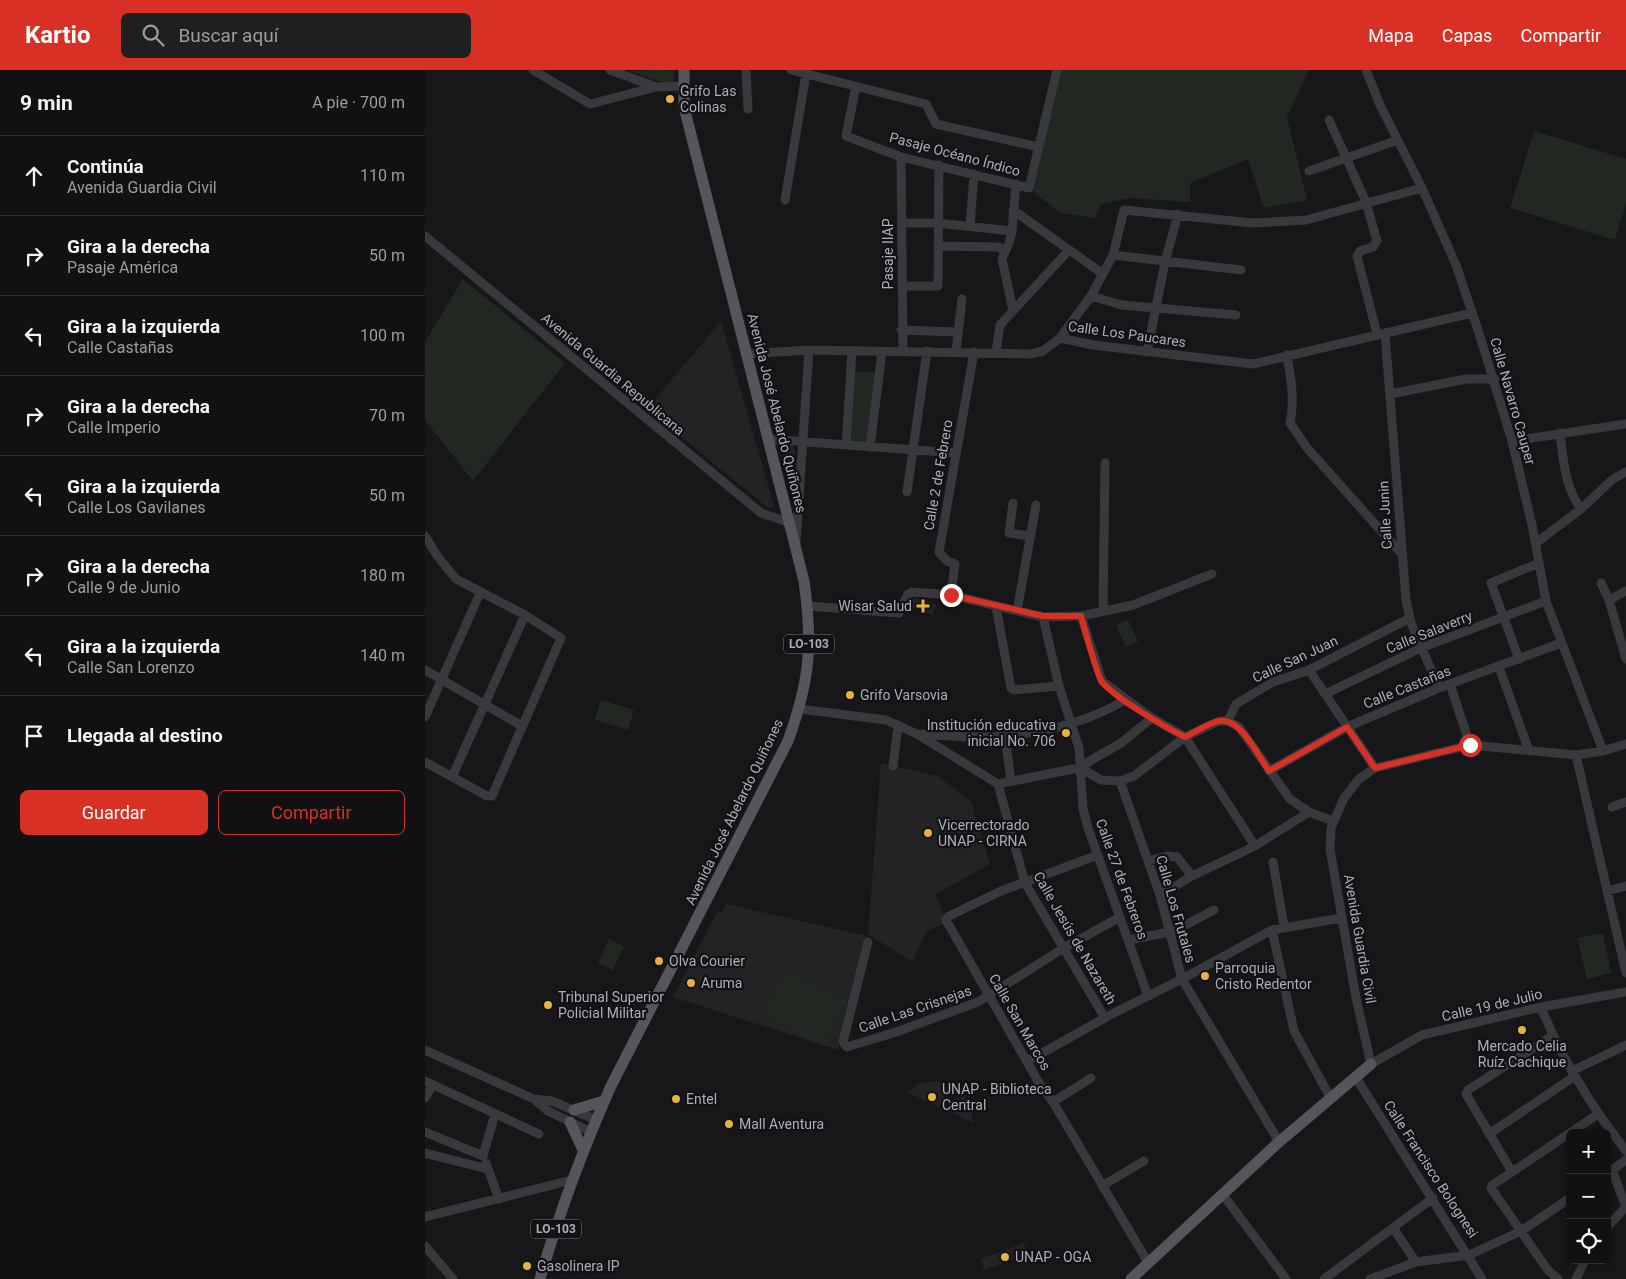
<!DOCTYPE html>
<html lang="es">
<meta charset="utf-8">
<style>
body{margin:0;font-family:Roboto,sans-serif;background:#1e1f21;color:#f1f3f6}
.controls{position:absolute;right:15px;bottom:15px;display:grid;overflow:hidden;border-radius:8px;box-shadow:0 2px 8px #0003}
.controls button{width:45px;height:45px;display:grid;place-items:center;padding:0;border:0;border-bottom:1px solid #303133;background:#111113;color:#f1f3f6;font:25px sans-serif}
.stop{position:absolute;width:15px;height:15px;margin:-11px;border:4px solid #d93025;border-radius:50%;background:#fff}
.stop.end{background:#d93025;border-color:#fff;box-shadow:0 1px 5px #0008}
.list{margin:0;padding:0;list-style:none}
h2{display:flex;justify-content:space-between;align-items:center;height:65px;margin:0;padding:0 20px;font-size:21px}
h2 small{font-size:16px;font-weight:400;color:#9c9da0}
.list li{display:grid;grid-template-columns:32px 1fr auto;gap:15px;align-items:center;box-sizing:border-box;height:80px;padding:0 20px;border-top:1px solid #303133}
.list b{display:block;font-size:19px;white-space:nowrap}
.list p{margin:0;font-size:16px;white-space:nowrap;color:#9c9da0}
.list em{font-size:16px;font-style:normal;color:#9c9da0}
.actions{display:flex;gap:10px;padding:15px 20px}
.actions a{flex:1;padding:11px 0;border:1px solid #d93025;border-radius:8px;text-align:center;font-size:18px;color:#d93025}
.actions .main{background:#d93025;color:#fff}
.icon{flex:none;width:28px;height:28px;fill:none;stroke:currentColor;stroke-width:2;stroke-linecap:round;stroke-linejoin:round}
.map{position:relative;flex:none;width:1201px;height:1209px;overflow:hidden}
header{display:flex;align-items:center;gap:30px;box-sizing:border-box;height:70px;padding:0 25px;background:#d93025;color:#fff}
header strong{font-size:24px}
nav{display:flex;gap:28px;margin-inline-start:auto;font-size:18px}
.search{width:350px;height:45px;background:#1e1f21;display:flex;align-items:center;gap:12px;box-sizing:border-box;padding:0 18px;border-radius:8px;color:#9c9da0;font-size:19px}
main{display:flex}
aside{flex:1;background:#111113}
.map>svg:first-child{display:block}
.built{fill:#232325}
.green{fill:#212822}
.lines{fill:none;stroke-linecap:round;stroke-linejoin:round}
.minor{stroke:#38393d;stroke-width:9}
.major{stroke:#54565c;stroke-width:11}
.route{stroke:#d93025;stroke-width:6}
.poi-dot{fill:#e7b040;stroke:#121214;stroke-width:2}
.labels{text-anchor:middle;stroke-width:4.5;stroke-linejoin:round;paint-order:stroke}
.shield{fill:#121214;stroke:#7c7f87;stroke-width:1}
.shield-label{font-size:12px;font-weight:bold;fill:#aaaeb8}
.poi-label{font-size:14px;fill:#aaaeb8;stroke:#121214;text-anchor:start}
.street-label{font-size:14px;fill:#aaaeb8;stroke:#121214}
</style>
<header>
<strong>Kartio</strong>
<div class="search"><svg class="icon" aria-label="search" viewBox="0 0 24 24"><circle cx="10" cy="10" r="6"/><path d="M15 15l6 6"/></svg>Buscar aquí</div>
<nav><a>Mapa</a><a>Capas</a><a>Compartir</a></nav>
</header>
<main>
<aside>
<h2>9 min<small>A pie · 700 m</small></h2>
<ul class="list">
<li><svg class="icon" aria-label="ahead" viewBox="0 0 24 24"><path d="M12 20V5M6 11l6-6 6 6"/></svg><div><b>Continúa</b><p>Avenida Guardia Civil</p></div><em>110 m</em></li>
<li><svg class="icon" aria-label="right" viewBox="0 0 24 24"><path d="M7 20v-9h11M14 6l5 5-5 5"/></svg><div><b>Gira a la derecha</b><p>Pasaje América</p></div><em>50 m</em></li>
<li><svg class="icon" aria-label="left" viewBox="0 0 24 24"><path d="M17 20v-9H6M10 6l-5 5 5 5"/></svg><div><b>Gira a la izquierda</b><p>Calle Castañas</p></div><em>100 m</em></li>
<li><svg class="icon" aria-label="right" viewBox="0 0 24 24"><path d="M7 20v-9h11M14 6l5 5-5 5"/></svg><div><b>Gira a la derecha</b><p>Calle Imperio</p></div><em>70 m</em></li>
<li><svg class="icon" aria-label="left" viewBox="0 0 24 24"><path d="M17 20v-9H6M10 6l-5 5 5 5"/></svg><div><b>Gira a la izquierda</b><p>Calle Los Gavilanes</p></div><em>50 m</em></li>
<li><svg class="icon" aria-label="right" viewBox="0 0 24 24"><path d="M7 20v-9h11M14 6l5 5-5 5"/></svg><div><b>Gira a la derecha</b><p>Calle 9 de Junio</p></div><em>180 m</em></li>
<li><svg class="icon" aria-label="left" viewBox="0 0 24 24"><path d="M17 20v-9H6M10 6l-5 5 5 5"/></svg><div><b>Gira a la izquierda</b><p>Calle San Lorenzo</p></div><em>140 m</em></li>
<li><svg class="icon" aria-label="arrive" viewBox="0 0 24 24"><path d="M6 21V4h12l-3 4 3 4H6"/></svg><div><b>Llegada al destino</b></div></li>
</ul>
<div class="actions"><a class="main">Guardar</a><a>Compartir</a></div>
</aside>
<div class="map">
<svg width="1201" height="1209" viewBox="0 0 1201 1209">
<rect width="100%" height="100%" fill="#171719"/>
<!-- built -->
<path class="built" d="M 296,251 L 349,436 L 343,438 L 222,339 Z
M 489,528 L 511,534 L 508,545 L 485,538 Z
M 456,693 L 513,706 L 546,732 L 565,794 L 511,824 L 522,852 L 502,861 L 487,892 L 443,864 Z
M 302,834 L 442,866 L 413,980 L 248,927 L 292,842 L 297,842 Z
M 511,1011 L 520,1013 L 520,1032 L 513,1037 L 482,1022 L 493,1014 Z
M 539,1025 L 547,1039 L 548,1053 L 526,1042 L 525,1033 L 533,1031 Z
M 599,1173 L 603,1184 L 559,1200 L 556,1189 Z"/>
<!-- green -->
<path class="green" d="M 249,0 L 248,13 L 240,13 L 204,1 Z
M 629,0 L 884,0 L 862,47 L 882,130 L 839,138 L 823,89 L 765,113 L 765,132 L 705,128 L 676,134 L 670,148 L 635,143 L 604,118 Z
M 1109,61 L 1201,89 L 1201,133 L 1190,170 L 1085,138 Z
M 38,209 L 140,293 L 48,411 L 0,350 L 0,272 Z
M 428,301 L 453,303 L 444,374 L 422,373 Z
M 360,375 L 369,376 L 372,411 L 363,412 Z
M 703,550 L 713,572 L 701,577 L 691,555 Z
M 176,630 L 209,640 L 203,660 L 170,650 Z
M 1178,863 L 1186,903 L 1162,909 L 1152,868 Z
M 184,869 L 199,876 L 188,900 L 173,893 Z
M 360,899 L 423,932 L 399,975 L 335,944 Z"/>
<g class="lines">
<!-- minor -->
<path class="minor" d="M 108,0 L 165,34 L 231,17
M 185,0 L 231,17 L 259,16
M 321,0 L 323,39
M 366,0 L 501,34 L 511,54 L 614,77
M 941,0 L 955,35 L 997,118 L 1031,195 L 1053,260 L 1087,371 L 1107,455 L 1121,531 L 1178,681
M 431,16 L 421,66 L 476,87 L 604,118 L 632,0
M 904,50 L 941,132 L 952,171 L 948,177 L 935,181 L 932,186 L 952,264
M 476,87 L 478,282
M 884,101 L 973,70
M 360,130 L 381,4
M 588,140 L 678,204
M 478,153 L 512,153 L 587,161
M 545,156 L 549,104
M 0,166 L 336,443 L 365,453
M 513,176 L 574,177 L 580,182
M 688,185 L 816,200
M 477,216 L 513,216 L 514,95
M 666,226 L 697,235 L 811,245
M 588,240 L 577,189 L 584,173 L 587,161 L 591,114
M 476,260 L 532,262
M 960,263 L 981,530 L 986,553 L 1014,618
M 635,268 L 668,275 L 828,294 L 1047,243
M 531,281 L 537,229
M 571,282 L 575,255 L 644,180
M 722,282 L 740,192 L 753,144
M 321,284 L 384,280 L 605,284 L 618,281 L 635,268 L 666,226 L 688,185 L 699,140 L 828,153 L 881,150 L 997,118
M 862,285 C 866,309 870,330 865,353 L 883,379 L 975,482
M 965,324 L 1041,309 L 1070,309
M 1135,363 C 1138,388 1140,418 1156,439
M 342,369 L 531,383
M 1087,371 L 1201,354
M 421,375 L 427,281
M 445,377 L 457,282
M 482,422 L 502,281
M 588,433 L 584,463 L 606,466
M 0,466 L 13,487 L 31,509 L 100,545 L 136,568 L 67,726 L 62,726 L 0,692
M 371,472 L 384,280
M 1111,473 L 1156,439 L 1188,409 L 1201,402
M 1176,513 L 1184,530 L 1201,589
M 526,525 L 530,494 L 522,491 L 514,482 L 549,282
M 1184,530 L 1201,521
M 383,536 L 474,543 L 483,524 L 487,522 L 526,525 L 618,547 L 656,546 L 708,535 L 787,504
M 571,537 L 586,618 L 589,620 L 634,616
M 592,541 L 611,435
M 678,541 L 680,393
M 656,546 L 677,611 L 727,648 L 760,667 L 830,776
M 618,547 L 634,616 L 654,678 L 658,739 L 663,758 L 723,926
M 1094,589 L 1066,513 L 1114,493
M 1074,597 L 1104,681
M 0,600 L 97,656
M 884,600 L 950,698
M 1025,614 L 1045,675
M 900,624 L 996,578 L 1121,531
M 375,639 L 461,650 L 492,664 L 573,714 L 648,699 L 657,699 L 676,710 L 695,711 L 709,706 L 760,667 L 794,651 L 803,651 L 814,657 L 865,729 L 884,742 L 908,751
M 0,647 L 55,523
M 803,651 L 811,634 L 848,612 L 884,600 L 985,548
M 492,664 C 521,665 552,669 580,666 C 622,662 665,651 700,630
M 580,666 L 586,711
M 1201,674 L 1178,681 L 1151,685 L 1045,675 L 950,698 L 934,709 L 919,728 L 906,758 L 905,779 L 931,928 L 946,994 L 997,965 L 1116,937 L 1201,922
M 1151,685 L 1201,903
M 468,696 L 473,655
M 657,699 L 663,692 L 696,673 L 727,648
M 844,701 L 922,657 L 1014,618 L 1136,573
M 27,707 L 100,545
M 695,711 L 735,825 L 757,909 L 854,1072
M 573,714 L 600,813 L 680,948
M 1187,737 L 1201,732
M 673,785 L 576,821 L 524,846 L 521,850 L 614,1013 L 628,1032 L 724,1194
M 723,791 L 742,786 L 752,787 L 767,806
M 848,792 L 859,856
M 1182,821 L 1201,816
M 735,825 L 767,806 L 830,776 L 884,742
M 847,860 L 869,961 L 905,1027
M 704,870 L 749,861 L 789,840
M 443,872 L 418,972 L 422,977 L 471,962 L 553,932 L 639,878 L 695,847
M 1116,937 C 1137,990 1167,1037 1201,1081
M 1127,966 L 1043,1020 L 1041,1024 L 1087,1102 L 1067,1115 L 1066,1118 L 1122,1199 L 1133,1209
M 0,980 L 109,1029 L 123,1041 L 166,1062
M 603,991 L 685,945 L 757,909 L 847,860 L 916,848
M 1147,1001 L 1201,975
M 930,1006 L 1057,1209
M 0,1011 L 114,1064
M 0,1028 L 8,1015
M 109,1029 L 127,1031 L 171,1050
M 628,1032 L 666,1008
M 0,1062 L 58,1086
M 1145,1063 L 1173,1044
M 1064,1064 L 1150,1006
M 0,1083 L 63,1099
M 58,1086 L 70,1044
M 61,1093 L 74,1129
M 1187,1100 L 1201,1137
M 1087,1102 L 1145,1063
M 1183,1103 L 1201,1090
M 677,1116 L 719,1091
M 798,1125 L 861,1209
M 0,1147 L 147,1110
M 1182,1157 L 1201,1137
M 968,1158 L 991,1192
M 0,1176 L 28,1209
M 899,1209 L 1008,1128
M 945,1209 L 991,1192 L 1044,1185 L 1096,1161 L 1145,1128
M 1151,1209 L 1160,1190"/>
<!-- major -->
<path class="major" d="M 149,1040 L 179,1031
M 145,1052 L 158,1080
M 115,1209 C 134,1143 158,1079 186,1016 L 363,671 C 385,610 388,575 379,511 L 259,37 L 259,0
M 706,1209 L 854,1072 L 946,994"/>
</g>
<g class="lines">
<!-- route -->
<path class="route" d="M 526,525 L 618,546 L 656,546 C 660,559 671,603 677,612 C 690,628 740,657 760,667 C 771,662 784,652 795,651 C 816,648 834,687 844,701 L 922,657 L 950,698 L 1045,675"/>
</g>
<!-- markers -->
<g class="poi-dot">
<circle cx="245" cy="29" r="5"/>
<path d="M495.5 528.5h5v5h5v5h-5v5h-5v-5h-5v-5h5z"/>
<circle cx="425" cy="625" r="5"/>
<circle cx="641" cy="663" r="5"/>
<circle cx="503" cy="763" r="5"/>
<circle cx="234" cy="891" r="5"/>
<circle cx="780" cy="906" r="5"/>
<circle cx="266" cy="913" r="5"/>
<circle cx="123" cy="935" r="5"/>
<circle cx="1097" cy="960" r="5"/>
<circle cx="507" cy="1027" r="5"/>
<circle cx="251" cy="1029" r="5"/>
<circle cx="304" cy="1054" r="5"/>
<circle cx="580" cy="1187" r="5"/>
<circle cx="102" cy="1196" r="5"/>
</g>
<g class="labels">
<!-- shield labels -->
<g class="shield">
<rect x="359" y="564.5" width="50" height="19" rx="4"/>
<rect x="106" y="1149.5" width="50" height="19" rx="4"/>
</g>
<g class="shield-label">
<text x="384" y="578">LO-103</text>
<text x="131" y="1163">LO-103</text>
</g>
<!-- poi labels -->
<g class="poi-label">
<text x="255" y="26">Grifo Las<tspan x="255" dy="16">Colinas</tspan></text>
<text x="487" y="541" text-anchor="end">Wisar Salud</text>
<text x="435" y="630">Grifo Varsovia</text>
<text x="631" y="660" text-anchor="end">Institución educativa<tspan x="631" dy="16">inicial No. 706</tspan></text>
<text x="513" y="760">Vicerrectorado<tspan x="513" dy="16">UNAP - CIRNA</tspan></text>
<text x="244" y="896">Olva Courier</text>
<text x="790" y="903">Parroquia<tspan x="790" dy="16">Cristo Redentor</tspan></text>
<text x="276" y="918">Aruma</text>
<text x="133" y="932">Tribunal Superior<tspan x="133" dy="16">Policial Militar</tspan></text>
<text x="1097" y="981" text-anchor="middle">Mercado Celia<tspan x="1097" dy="16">Ruíz Cachique</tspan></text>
<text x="517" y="1024">UNAP - Biblioteca<tspan x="517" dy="16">Central</tspan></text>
<text x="261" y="1034">Entel</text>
<text x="314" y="1059">Mall Aventura</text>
<text x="590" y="1192">UNAP - OGA</text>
<text x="112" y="1201">Gasolinera IP</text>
</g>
<!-- street labels -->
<g class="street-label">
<text transform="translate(530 84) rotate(15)" y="5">Pasaje Océano Índico</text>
<text transform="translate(463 184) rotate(-90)" y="5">Pasaje IIAP</text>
<text transform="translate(702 264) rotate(8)" y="5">Calle Los Paucares</text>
<text transform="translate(188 304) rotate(40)" y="5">Avenida Guardia Republicana</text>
<text transform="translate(1088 331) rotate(74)" y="5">Calle Navarro Cauper</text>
<text transform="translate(352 343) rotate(76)" y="5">Avenida José Abelardo Quiñones</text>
<text transform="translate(513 405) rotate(-80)" y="5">Calle 2 de Febrero</text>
<text transform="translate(960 445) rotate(-93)" y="5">Calle Junin</text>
<text transform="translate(1004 562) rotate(-22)" y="5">Calle Salaverry</text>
<text transform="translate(870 589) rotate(-25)" y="5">Calle San Juan</text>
<text transform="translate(982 617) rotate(-22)" y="5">Calle Castañas</text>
<text transform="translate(309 742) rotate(-64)" y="5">Avenida José Abelardo Quiñones</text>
<text transform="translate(697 809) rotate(70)" y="5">Calle 27 de Febreros</text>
<text transform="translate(751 839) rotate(74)" y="5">Calle Los Frutales</text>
<text transform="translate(650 868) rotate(60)" y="5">Calle Jesús de Nazareth</text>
<text transform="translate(935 869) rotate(80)" y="5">Avenida Guardia Civil</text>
<text transform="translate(1067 935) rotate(-13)" y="5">Calle 19 de Julio</text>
<text transform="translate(490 939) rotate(-19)" y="5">Calle Las Crisnejas</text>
<text transform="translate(595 952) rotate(60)" y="5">Calle San Marcos</text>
<text transform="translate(1006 1099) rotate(57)" y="5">Calle Francisco Bolognesi</text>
</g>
</g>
</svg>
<div class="controls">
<button>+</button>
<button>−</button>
<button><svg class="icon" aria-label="locate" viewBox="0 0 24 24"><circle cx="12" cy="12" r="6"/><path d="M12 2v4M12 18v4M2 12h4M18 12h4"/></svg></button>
</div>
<div class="stop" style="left:1045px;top:675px"></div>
<div class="stop end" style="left:526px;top:525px"></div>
</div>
</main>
